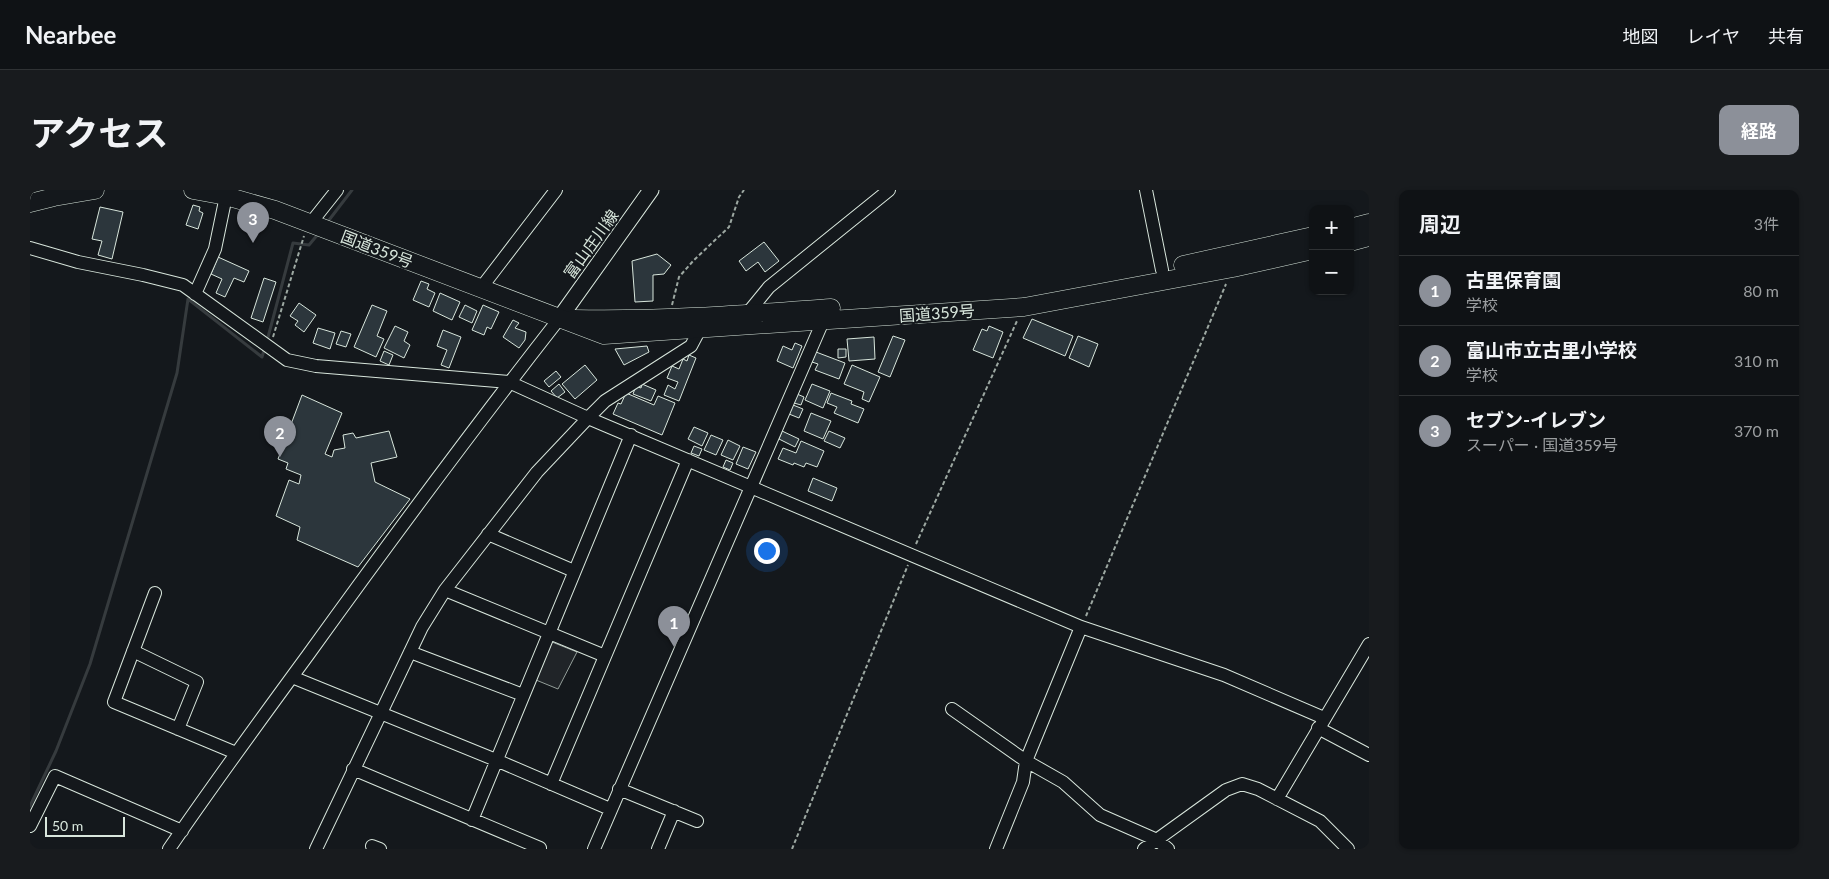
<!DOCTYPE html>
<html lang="ja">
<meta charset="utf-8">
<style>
body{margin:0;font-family:Lato,"Noto Sans JP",sans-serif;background:#181b1e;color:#f1f3f6}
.controls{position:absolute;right:15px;top:15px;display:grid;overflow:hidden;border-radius:10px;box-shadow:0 1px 4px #0004}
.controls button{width:45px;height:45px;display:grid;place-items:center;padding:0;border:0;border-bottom:1px solid #2f3234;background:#0f1215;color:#f1f3f6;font:25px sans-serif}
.scale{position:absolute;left:15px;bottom:12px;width:80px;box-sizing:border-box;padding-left:5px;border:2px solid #d8e6dc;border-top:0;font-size:14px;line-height:18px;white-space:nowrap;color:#d8e6dc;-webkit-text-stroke:4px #14181c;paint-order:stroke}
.you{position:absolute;left:736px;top:360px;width:18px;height:18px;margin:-12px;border:4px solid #fff;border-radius:50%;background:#1a73e8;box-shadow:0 0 0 8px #1a73e833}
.badge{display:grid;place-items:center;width:32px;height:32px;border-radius:50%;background:#8c9099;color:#fff;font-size:16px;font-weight:700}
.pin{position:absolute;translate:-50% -41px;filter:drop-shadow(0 1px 2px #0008)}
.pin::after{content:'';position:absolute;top:26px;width:18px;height:15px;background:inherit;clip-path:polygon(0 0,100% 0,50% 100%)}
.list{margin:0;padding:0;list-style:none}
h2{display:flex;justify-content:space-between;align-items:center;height:65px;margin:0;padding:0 20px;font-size:21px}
h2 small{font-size:16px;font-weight:400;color:#9b9ea0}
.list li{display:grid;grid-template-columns:32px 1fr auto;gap:15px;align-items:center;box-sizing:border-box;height:70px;padding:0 20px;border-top:1px solid #2f3234}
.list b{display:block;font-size:19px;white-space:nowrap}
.list p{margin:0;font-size:16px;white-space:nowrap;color:#9b9ea0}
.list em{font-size:16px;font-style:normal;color:#9b9ea0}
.map{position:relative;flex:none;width:1339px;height:659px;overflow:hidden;border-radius:10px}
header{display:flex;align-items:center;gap:30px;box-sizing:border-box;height:70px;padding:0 25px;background:#0f1215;border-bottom:1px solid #2f3234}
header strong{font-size:24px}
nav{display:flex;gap:28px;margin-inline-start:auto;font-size:18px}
.intro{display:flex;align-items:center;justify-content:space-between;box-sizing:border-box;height:120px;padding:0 30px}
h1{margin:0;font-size:35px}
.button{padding:12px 22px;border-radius:10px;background:#8c9099;color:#fff;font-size:18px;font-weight:700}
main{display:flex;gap:30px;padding:0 30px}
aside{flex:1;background:#0f1215;border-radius:10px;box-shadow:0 1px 4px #0004}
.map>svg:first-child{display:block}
.green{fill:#202428;stroke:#939e99}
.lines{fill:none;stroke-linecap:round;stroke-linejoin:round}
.stream{stroke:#363b3e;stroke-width:3}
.building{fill:#2c363c;stroke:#d8e6dc}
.minor-casing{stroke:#d8e6dc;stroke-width:14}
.major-casing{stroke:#d8e6dc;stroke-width:17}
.highway-casing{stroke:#d8e6dc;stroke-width:19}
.path{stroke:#9da8a2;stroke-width:2;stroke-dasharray:4 2.5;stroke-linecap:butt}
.minor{stroke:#14181c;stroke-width:12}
.major{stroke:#14181c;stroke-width:15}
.highway{stroke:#14181c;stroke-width:18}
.labels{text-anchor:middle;stroke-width:4;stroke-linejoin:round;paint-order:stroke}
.street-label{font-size:16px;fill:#d8e6dc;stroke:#14181c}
</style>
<header>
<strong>Nearbee</strong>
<nav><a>地図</a><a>レイヤ</a><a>共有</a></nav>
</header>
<div class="intro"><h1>アクセス</h1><a class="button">経路</a></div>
<main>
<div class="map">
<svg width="1339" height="659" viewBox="0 0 1339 659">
<rect width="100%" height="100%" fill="#14181c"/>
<!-- green -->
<path class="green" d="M 522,452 L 547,462 L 528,499 L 506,490 Z"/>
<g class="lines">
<!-- stream -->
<path class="stream" d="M 296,34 L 322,0
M 237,151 L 263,53 L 279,55 L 289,43
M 0,616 L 26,561 L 60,474 L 147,183 L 158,109 L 232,167 L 235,157"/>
</g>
<!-- building -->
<path class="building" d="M 163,15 L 170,17 L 169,21 L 173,23 L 168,39 L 156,35 Z
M 70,17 L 93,22 L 82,69 L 68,65 L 72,51 L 62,49 Z
M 734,52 L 749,71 L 735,82 L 728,72 L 716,81 L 709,71 Z
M 627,64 L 641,75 L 634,84 L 623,85 L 623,111 L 605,112 L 602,71 Z
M 188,67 L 219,81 L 214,92 L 204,88 L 195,107 L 186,103 L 192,89 L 181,84 Z
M 234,88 L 246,92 L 233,132 L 221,128 Z
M 391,91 L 399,94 L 397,99 L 405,103 L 399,117 L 383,110 Z
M 410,103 L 430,112 L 422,130 L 403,121 Z
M 269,113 L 286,125 L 274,142 L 265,135 L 268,131 L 260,126 Z
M 342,115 L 357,121 L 347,146 L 354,149 L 346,167 L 324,157 Z
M 435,115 L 447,121 L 442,133 L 429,127 Z
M 453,115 L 469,122 L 461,139 L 457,137 L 454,145 L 442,140 Z
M 1002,129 L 1043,146 L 1035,166 L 993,148 Z
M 483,130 L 489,133 L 485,138 L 496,142 L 495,150 L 489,158 L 473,147 Z
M 365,136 L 378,142 L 374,151 L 380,155 L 374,168 L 354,158 Z
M 959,136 L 973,142 L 963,168 L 943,160 L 952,139 L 957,141 Z
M 288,138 L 305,143 L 300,159 L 283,153 Z
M 413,140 L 431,147 L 419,178 L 411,175 L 417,160 L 407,156 Z
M 311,141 L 321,144 L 316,157 L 306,154 Z
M 863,146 L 875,150 L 860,187 L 848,182 Z
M 1048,146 L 1068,154 L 1059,177 L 1039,168 Z
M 844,147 L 845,169 L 819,171 L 817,149 Z
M 765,153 L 772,156 L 763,178 L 747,171 L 753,156 L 762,160 Z
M 617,156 L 619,162 L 594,175 L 585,159 Z
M 808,159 L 816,159 L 816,167 L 808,168 Z
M 354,161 L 363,165 L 359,175 L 350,171 Z
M 786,162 L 815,173 L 809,189 L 785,180 L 788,174 L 782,172 Z
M 659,165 L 666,168 L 649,211 L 634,205 L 638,195 L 645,199 L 648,192 L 637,188 L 642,176 L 649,179 L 653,169 L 657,171 Z
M 555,175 L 567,190 L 545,209 L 532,194 Z
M 822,175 L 850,187 L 839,212 L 832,209 L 834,202 L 814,194 Z
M 526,181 L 531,187 L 519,197 L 514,191 Z
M 529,194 L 535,202 L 527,208 L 521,201 Z
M 612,194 L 626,200 L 621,211 L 603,204 L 606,196 L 611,198 Z
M 782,194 L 800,201 L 793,218 L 775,210 Z
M 596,203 L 624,215 L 628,206 L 645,213 L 632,245 L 583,224 L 588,213 L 591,214 Z
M 801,203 L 822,211 L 821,214 L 834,219 L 828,233 L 804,223 L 807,217 L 797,213 Z
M 767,204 L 774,207 L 771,215 L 764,213 Z
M 272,205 L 312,223 L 295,264 L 302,267 L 304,260 L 315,258 L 313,245 L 323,243 L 326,248 L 359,241 L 367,267 L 341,273 L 345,292 L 380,309 L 328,377 L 267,350 L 270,337 L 246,326 L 259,290 L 269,294 L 271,285 L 256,279 L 258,273 L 248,269 Z
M 763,215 L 773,219 L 769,228 L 759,224 Z
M 781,223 L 801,231 L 793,249 L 774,241 Z
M 664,237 L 678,243 L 672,256 L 658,249 Z
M 752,241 L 769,249 L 765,257 L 749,249 Z
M 799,241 L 815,248 L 810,258 L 794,251 Z
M 681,245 L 693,250 L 686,265 L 674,260 Z
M 698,250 L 710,256 L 703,270 L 691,265 Z
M 771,251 L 794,261 L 787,277 L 776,273 L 774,277 L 764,273 L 763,275 L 748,269 L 753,258 L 766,263 Z
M 664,256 L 672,259 L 669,266 L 661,263 Z
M 713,257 L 726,262 L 718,279 L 706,274 Z
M 696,270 L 703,273 L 700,280 L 693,277 Z
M 783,288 L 807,298 L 802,311 L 778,301 Z"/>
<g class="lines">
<!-- minor casing -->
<g class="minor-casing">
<path id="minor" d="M 1116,0 L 1132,80
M 280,34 L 307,0
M 0,58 L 48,72 L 113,85 L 153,95 L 257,170 L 286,176 L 479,192 L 558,228 L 1051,437 L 1194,485 L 1294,528
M 451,98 L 526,0
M 165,104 L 185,59 L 196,6
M 717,124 L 739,97 L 859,0
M 458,344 L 544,381
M 415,400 L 575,466
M 125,403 L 84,512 L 206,563
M 103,461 L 167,492 L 148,539
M 380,462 L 493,505
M 262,487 L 466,570 L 580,619
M 922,519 L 996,571 L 1033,592 L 1070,625 L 1127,650 L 1138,659
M 1288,538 L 1339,565
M 323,579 L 510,658
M 521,594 L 658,270
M 589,599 L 667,631
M 1247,609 L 1339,454
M 442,630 L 601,245
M 0,636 L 25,586 L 152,641
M 342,656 L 350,659
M 139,659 C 184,593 231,529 278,465 C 360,351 443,239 529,129
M 286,659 L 392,437 L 415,400 L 507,282 L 558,228 L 575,211 L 661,156 L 670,139
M 564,659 L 793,131
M 628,659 L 644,621
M 966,659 L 993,592 L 996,571 L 1051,437
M 1114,659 L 1196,600 L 1212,594 L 1228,599 L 1290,631 L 1318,659"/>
</g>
<!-- major casing -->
<g class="major-casing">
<path id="major" d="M 529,129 L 621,0"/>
</g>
<!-- highway casing -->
<g class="highway-casing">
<path id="highway" d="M 163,0 L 196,6 L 245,20 L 574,145 L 994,117 L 1203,78 L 1283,60
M 0,13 L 24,7 L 65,0
M 1320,38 L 1339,33
M 1320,52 L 1339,47
M 1153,75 L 1283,46
M 544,129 C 630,131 716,124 801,118"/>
</g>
<!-- path -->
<path class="path" d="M 642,115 L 649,87 L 664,70 L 699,37 L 709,7 L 714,0
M 243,147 L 274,46
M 886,354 L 987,131
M 1056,426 L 1196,94
M 762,659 L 878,375"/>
<!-- minor -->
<use href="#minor" class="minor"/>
<!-- major -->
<use href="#major" class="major"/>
<!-- highway -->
<use href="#highway" class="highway"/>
</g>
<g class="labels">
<!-- street labels -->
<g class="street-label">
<text transform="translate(561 54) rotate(-54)" y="6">富山庄川線</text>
<text transform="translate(347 59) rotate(21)" y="6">国道359号</text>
<text transform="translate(907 123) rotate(-4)" y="6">国道359号</text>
</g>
</g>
</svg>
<div class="controls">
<button>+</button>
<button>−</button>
</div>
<div class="scale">50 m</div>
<div class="you"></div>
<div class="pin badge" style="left:644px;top:457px">1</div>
<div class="pin badge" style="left:250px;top:267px">2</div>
<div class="pin badge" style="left:223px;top:53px">3</div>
</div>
<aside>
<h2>周辺<small>3件</small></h2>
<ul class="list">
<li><span class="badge">1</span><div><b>古里保育園</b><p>学校</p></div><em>80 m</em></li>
<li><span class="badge">2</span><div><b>富山市立古里小学校</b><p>学校</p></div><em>310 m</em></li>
<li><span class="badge">3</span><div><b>セブン-イレブン</b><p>スーパー · 国道359号</p></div><em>370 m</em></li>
</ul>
</aside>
</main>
